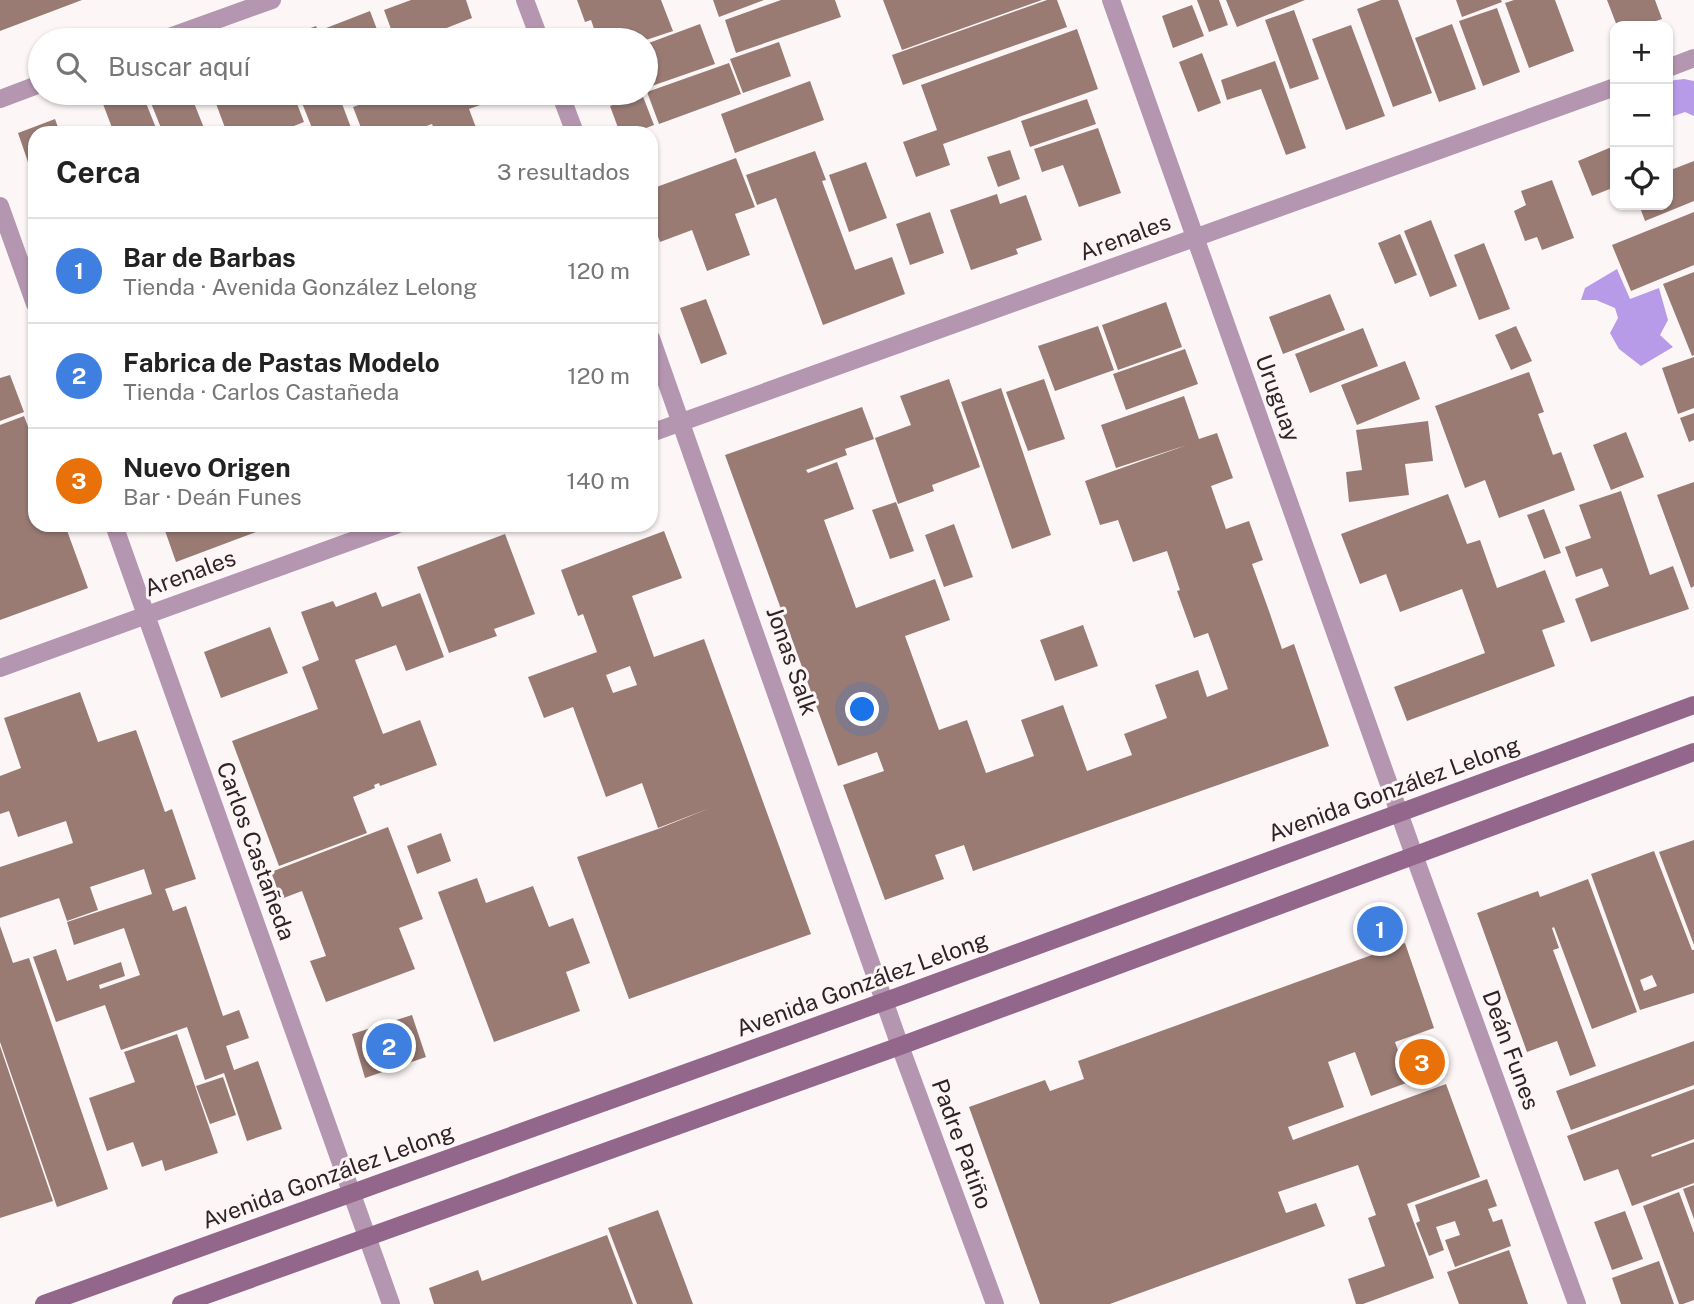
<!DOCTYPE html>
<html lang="es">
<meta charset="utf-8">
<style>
body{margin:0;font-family:"Public Sans",sans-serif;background:#f6f6f6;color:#222}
.controls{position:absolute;right:21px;top:21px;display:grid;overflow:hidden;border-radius:14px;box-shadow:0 2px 5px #0004}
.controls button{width:63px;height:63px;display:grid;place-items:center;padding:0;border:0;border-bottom:2px solid #e0e0e0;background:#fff;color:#222;font:35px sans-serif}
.you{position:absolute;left:863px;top:710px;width:24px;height:24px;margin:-18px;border:5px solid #fff;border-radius:50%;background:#1a73e8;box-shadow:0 0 0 10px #1a73e833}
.badge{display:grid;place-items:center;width:46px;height:46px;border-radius:50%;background:#d93025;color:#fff;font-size:23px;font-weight:700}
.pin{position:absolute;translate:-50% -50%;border:4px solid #fff;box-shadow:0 2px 7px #0006}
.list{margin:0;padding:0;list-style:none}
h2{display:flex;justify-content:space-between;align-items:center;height:91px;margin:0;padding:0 28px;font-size:30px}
h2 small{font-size:23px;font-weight:400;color:#767676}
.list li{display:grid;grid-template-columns:46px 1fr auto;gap:21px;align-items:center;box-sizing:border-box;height:105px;padding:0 28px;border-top:2px solid #e0e0e0}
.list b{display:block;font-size:26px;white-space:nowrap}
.list p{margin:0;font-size:23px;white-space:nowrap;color:#767676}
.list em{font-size:23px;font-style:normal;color:#767676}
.icon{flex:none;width:38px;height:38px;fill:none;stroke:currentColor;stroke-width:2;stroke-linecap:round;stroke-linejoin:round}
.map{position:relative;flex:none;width:1694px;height:1304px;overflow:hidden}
.search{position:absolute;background:#fff;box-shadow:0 2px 5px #0004;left:28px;top:28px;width:630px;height:77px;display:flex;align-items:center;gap:18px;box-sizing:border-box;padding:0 24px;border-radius:38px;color:#767676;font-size:26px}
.panel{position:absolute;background:#fff;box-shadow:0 2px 5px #0004;left:28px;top:126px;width:630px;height:406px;border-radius:21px}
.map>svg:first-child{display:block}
.water{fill:#b89be8}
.building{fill:#997b74;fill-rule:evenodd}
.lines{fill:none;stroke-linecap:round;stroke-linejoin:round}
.street{stroke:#b596b0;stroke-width:18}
.secondary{stroke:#93678c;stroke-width:18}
.labels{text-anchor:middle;stroke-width:6;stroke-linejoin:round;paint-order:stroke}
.street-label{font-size:23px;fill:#302326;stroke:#fdf6f7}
</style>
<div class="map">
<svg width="1694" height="1304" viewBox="0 0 1694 1304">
<rect width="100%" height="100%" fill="#fdf6f7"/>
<!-- water -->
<path class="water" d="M 1684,79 L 1694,81 L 1694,116 L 1685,112 L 1668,118 L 1668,81 Z
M 1617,269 L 1630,299 L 1659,288 L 1668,320 L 1660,335 L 1673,347 L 1641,366 L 1619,349 L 1610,333 L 1618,318 L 1615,308 L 1596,300 L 1581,300 L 1585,288 Z"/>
<!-- building -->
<path class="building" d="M 0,0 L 82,0 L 0,31 Z
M 411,0 L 466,0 L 472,18 L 444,29 L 448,40 L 395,40 L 384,10 Z
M 577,0 L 661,0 L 673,31 L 646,40 L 598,40 L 591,20 L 585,22 Z
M 713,0 L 764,0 L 719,17 Z
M 781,0 L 835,0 L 841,17 L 736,53 L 725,20 Z
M 883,0 L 1042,0 L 902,50 Z
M 1047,0 L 1057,0 L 1067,27 L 903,85 L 892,55 Z
M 1197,0 L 1219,0 L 1228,25 L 1209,32 Z
M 1226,0 L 1305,0 L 1237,27 Z
M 1381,0 L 1398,0 L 1432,93 L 1393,107 L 1357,9 Z
M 1456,0 L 1501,0 L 1502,2 L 1462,17 Z
M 1514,0 L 1555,0 L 1574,51 L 1529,68 L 1505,3 Z
M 1607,0 L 1655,0 L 1662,19 L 1641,26 L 1617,26 Z
M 1192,5 L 1204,36 L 1173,48 L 1162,16 Z
M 1497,8 L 1520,72 L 1483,86 L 1459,21 Z
M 1294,10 L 1319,79 L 1290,89 L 1265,20 Z
M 370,11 L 381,40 L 325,40 L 321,30 Z
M 700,24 L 715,64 L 646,88 L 646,44 Z
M 1452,24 L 1476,89 L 1439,102 L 1415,38 Z
M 1351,25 L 1385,116 L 1346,130 L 1312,39 Z
M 316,26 L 322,40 L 278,40 Z
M 1077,29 L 1098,89 L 943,144 L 950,165 L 916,177 L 903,142 L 937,130 L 921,85 Z
M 779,42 L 791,76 L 743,93 L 730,59 Z
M 1202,53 L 1221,103 L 1198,112 L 1179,62 Z
M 1275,61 L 1306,148 L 1286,155 L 1261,89 L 1227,100 L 1221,80 Z
M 729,63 L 741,94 L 659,124 L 647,92 Z
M 810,81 L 824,120 L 735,153 L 721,114 Z
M 132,93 L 142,93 L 158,133 L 114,133 L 103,104 Z
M 147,93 L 190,93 L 206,133 L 163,133 Z
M 212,93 L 293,93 L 304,122 L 276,133 L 227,133 Z
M 298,93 L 338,93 L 353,133 L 314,133 Z
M 392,93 L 491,93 L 494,100 L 469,109 L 478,133 L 436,133 L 432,124 L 407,133 L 363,133 L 353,107 Z
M 606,93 L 633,93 L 609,102 Z
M 642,94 L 654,125 L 633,133 L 620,133 L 610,106 Z
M 1087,99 L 1096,124 L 1030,147 L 1021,121 Z
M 55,119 L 60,133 L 35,133 L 35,159 L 28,162 L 18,133 Z
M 1098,128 L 1121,193 L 1079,207 L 1063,165 L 1042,172 L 1034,149 Z
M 1614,146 L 1615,187 L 1592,196 L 1578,161 Z
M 1010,150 L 1020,179 L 998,187 L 987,157 Z
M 815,151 L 826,180 L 822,181 L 855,270 L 892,257 L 905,294 L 823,325 L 776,198 L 757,205 L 746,175 Z
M 736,158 L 755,207 L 735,214 L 750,255 L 707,271 L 692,230 L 660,242 L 651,217 L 651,189 Z
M 1694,161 L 1694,201 L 1645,221 L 1639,205 L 1668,205 L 1668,171 Z
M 866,162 L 887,218 L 849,232 L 829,175 Z
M 1552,180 L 1574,238 L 1542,250 L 1537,237 L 1525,241 L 1514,211 L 1526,205 L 1521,191 Z
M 997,194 L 1000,204 L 1026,195 L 1042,240 L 1016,249 L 1018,254 L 971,270 L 950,210 Z
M 930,212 L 944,253 L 910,265 L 896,224 Z
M 1694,212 L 1694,265 L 1631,291 L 1612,245 Z
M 1431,220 L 1457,286 L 1430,297 L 1404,231 Z
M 1400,234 L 1417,275 L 1395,284 L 1378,243 Z
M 1484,243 L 1510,309 L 1479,320 L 1454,255 Z
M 1694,272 L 1694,355 L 1692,356 L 1663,284 Z
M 1330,294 L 1345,330 L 1283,354 L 1269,317 Z
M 706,299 L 727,354 L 701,364 L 680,308 Z
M 1166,302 L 1182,347 L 1118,370 L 1102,325 Z
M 1098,326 L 1114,370 L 1055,391 L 1038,346 Z
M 1516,326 L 1532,361 L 1511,370 L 1495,335 Z
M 1363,328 L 1378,366 L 1310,393 L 1295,354 Z
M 1185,349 L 1198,384 L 1126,410 L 1113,374 Z
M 1694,357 L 1694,408 L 1678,414 L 1662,368 Z
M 1405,361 L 1420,399 L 1357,425 L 1341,385 Z
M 1529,372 L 1544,412 L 1538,414 L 1553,455 L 1561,452 L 1575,490 L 1499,518 L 1485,480 L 1465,488 L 1435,406 Z
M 10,375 L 24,412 L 0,421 L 0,378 Z
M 949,379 L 980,467 L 932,485 L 934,491 L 898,504 L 875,438 L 911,425 L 900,396 Z
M 1044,379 L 1065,439 L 1028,451 L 1006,392 Z
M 1001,388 L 1051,535 L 1012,549 L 961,402 Z
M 1184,396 L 1199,439 L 1217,433 L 1233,478 L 1211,486 L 1226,529 L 1249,521 L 1263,560 L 1252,564 L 1269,611 L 1282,649 L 1294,644 L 1329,746 L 973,871 L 964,845 L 935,855 L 944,879 L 885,900 L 843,785 L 884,771 L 877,752 L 838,766 L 725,455 L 862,407 L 874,439 L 845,449 L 847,455 L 806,470 L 808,473 L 837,462 L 854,509 L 824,520 L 856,608 L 935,579 L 950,620 L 905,636 L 939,730 L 967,720 L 986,773 L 1034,756 L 1021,720 L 1063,705 L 1087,771 L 1132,755 L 1124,734 L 1167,718 L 1155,685 L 1198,670 L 1207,697 L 1228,689 L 1208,633 L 1194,638 L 1177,591 L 1180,590 L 1167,551 L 1133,562 L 1118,520 L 1100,525 L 1085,481 L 1187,445 L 1116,468 L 1101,425 Z
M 1694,413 L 1694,440 L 1689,442 L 1680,418 Z
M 24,416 L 35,445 L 35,525 L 65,525 L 88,588 L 0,620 L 0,425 Z
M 1428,421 L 1433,461 L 1405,464 L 1409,495 L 1349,502 L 1346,472 L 1362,470 L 1356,430 Z
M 1626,432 L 1644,477 L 1611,490 L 1593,445 Z
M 1694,482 L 1694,586 L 1691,588 L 1657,495 Z
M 1621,491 L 1650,575 L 1673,566 L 1689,609 L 1591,642 L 1575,599 L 1609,586 L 1602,568 L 1576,577 L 1565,547 L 1591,538 L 1579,505 Z
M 1448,494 L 1467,544 L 1480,540 L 1497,588 L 1545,570 L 1565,622 L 1542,630 L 1555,666 L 1407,721 L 1394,687 L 1485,653 L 1462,589 L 1400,612 L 1386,574 L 1360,584 L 1341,534 Z
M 896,502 L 914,551 L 890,559 L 872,510 Z
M 1544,509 L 1561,553 L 1544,559 L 1527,515 Z
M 954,524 L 973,577 L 944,587 L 925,535 Z
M 163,525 L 275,525 L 176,562 Z
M 664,531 L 682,578 L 632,596 L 654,657 L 704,639 L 811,934 L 629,999 L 577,857 L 658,829 L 710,808 L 658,828 L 642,783 L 606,797 L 573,707 L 544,718 L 528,677 L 597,652 L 583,614 L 578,616 L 561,570 ZM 630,666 L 637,685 L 613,693 L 606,675 Z
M 505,534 L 535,614 L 494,629 L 497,636 L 449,653 L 417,567 Z
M 376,592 L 382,607 L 420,593 L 444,657 L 406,671 L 396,645 L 355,660 L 383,734 L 420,720 L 437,765 L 380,786 L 379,783 L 374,785 L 375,788 L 353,797 L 367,833 L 279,866 L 232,741 L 318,709 L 302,667 L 319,660 L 301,612 L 333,601 L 336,607 Z
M 1083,625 L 1098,666 L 1055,681 L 1040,640 Z
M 270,627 L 288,673 L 221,698 L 204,652 Z
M 80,692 L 98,742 L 136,730 L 165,812 L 172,809 L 196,879 L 165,889 L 173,911 L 186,906 L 223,1016 L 239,1010 L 249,1038 L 226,1046 L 234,1070 L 258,1061 L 282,1129 L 247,1141 L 224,1073 L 205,1080 L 187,1027 L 121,1050 L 105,1005 L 56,1022 L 33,957 L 56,949 L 67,981 L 121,962 L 125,976 L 99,985 L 100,989 L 140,975 L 124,928 L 74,945 L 67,922 L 152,894 L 144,869 L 90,887 L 98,910 L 67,921 L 59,898 L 0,918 L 0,867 L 73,843 L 66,821 L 18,837 L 9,811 L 0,814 L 0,776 L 21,768 L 4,718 Z
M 388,827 L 423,919 L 399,928 L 415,969 L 326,1002 L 310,961 L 326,956 L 302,891 L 281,899 L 271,872 Z
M 441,833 L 451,861 L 417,874 L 407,846 Z
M 1694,840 L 1694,945 L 1659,852 Z
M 1654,851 L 1692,950 L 1694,950 L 1694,993 L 1640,1010 L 1591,874 ZM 1652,975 L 1657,986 L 1644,991 L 1640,980 Z
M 477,878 L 486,903 L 533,886 L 549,927 L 573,918 L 590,963 L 566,972 L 580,1011 L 494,1042 L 438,892 Z
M 1588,879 L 1637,1012 L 1592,1029 L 1554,927 L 1552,928 L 1559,948 L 1553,950 L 1596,1066 L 1570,1076 L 1557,1041 L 1527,1052 L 1477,913 L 1538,891 L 1540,897 Z
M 0,926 L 13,963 L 29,958 L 108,1189 L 57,1207 L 0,1042 Z
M 1405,943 L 1434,1028 L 1395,1042 L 1409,1082 L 1371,1096 L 1355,1052 L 1328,1062 L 1344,1107 L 1288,1127 L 1293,1140 L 1446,1084 L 1480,1177 L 1407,1204 L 1434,1278 L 1363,1304 L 1356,1304 L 1348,1279 L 1385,1266 L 1368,1218 L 1376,1215 L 1358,1165 L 1278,1192 L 1286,1213 L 1316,1203 L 1325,1226 L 1110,1304 L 1040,1304 L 969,1107 L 1045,1080 L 1050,1091 L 1084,1079 L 1078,1061 Z
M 412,1015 L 426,1057 L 365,1078 L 352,1034 Z
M 177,1034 L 218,1153 L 165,1171 L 162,1160 L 142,1167 L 133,1142 L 107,1151 L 89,1098 L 135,1082 L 124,1052 Z
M 1694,1041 L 1694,1085 L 1571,1130 L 1556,1091 Z
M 0,1046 L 53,1201 L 0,1218 Z
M 223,1077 L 236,1115 L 210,1124 L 196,1086 Z
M 1694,1089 L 1694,1139 L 1651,1155 L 1652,1157 L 1694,1142 L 1694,1183 L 1632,1206 L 1618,1169 L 1584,1181 L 1567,1136 Z
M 1487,1179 L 1497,1206 L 1488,1209 L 1493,1222 L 1502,1219 L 1511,1246 L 1455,1267 L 1445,1240 L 1460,1235 L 1455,1221 L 1436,1227 L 1444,1250 L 1429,1256 L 1416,1223 L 1420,1221 L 1415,1205 Z
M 1694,1185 L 1694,1219 L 1683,1189 Z
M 1679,1192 L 1694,1233 L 1694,1300 L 1683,1304 L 1679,1304 L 1643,1206 Z
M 658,1210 L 693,1304 L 637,1304 L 608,1228 Z
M 1625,1211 L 1643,1259 L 1612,1270 L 1594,1222 Z
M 607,1235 L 633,1304 L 434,1304 L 429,1288 L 478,1270 L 482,1281 Z
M 1509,1250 L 1528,1304 L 1459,1304 L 1447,1272 Z
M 1659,1261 L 1674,1304 L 1621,1304 L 1612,1278 Z"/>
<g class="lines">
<!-- street -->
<path class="street" d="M 525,0 L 540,40
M 1111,0 L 1414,855 L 1577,1304
M 161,40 L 272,0
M 1668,68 L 1694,58
M 560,93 L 575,133
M 0,99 L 40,84
M 0,206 L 35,304
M 651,338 L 900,1046 L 995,1304
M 651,433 L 1615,87
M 114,525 L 391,1304
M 0,668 L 396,525"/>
<!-- secondary -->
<path class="secondary" d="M 44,1304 L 905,994 L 1694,705
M 181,1304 L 900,1046 L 1694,752"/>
</g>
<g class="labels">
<!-- street labels -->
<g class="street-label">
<text transform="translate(1125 237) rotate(-20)" y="8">Arenales</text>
<text transform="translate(1278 398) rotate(70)" y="8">Uruguay</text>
<text transform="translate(190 573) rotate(-20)" y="8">Arenales</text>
<text transform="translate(792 661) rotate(71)" y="8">Jonas Salk</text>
<text transform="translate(1394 789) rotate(-20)" y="8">Avenida González Lelong</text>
<text transform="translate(256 851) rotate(70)" y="8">Carlos Castañeda</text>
<text transform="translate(862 984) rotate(-20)" y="8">Avenida González Lelong</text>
<text transform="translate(1511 1050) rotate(70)" y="8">Deán Funes</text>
<text transform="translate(962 1144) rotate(70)" y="8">Padre Patiño</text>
<text transform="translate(328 1176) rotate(-20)" y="8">Avenida González Lelong</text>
</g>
</g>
</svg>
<div class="controls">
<button>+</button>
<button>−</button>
<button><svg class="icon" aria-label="locate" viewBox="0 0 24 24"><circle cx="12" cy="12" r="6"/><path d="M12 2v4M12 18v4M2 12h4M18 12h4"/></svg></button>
</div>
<div class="you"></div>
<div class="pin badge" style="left:1380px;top:929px;background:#3f7fe0">1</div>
<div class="pin badge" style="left:389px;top:1046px;background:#3f7fe0">2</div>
<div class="pin badge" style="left:1422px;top:1062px;background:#e8710a">3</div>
<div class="search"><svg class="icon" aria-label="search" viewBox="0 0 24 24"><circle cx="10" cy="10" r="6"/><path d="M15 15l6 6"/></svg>Buscar aquí</div>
<section class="panel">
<h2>Cerca<small>3 resultados</small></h2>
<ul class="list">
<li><span class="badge" style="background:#3f7fe0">1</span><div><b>Bar de Barbas</b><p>Tienda · Avenida González Lelong</p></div><em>120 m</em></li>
<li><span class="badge" style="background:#3f7fe0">2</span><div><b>Fabrica de Pastas Modelo</b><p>Tienda · Carlos Castañeda</p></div><em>120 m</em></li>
<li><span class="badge" style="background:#e8710a">3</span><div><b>Nuevo Origen</b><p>Bar · Deán Funes</p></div><em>140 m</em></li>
</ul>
</section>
</div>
